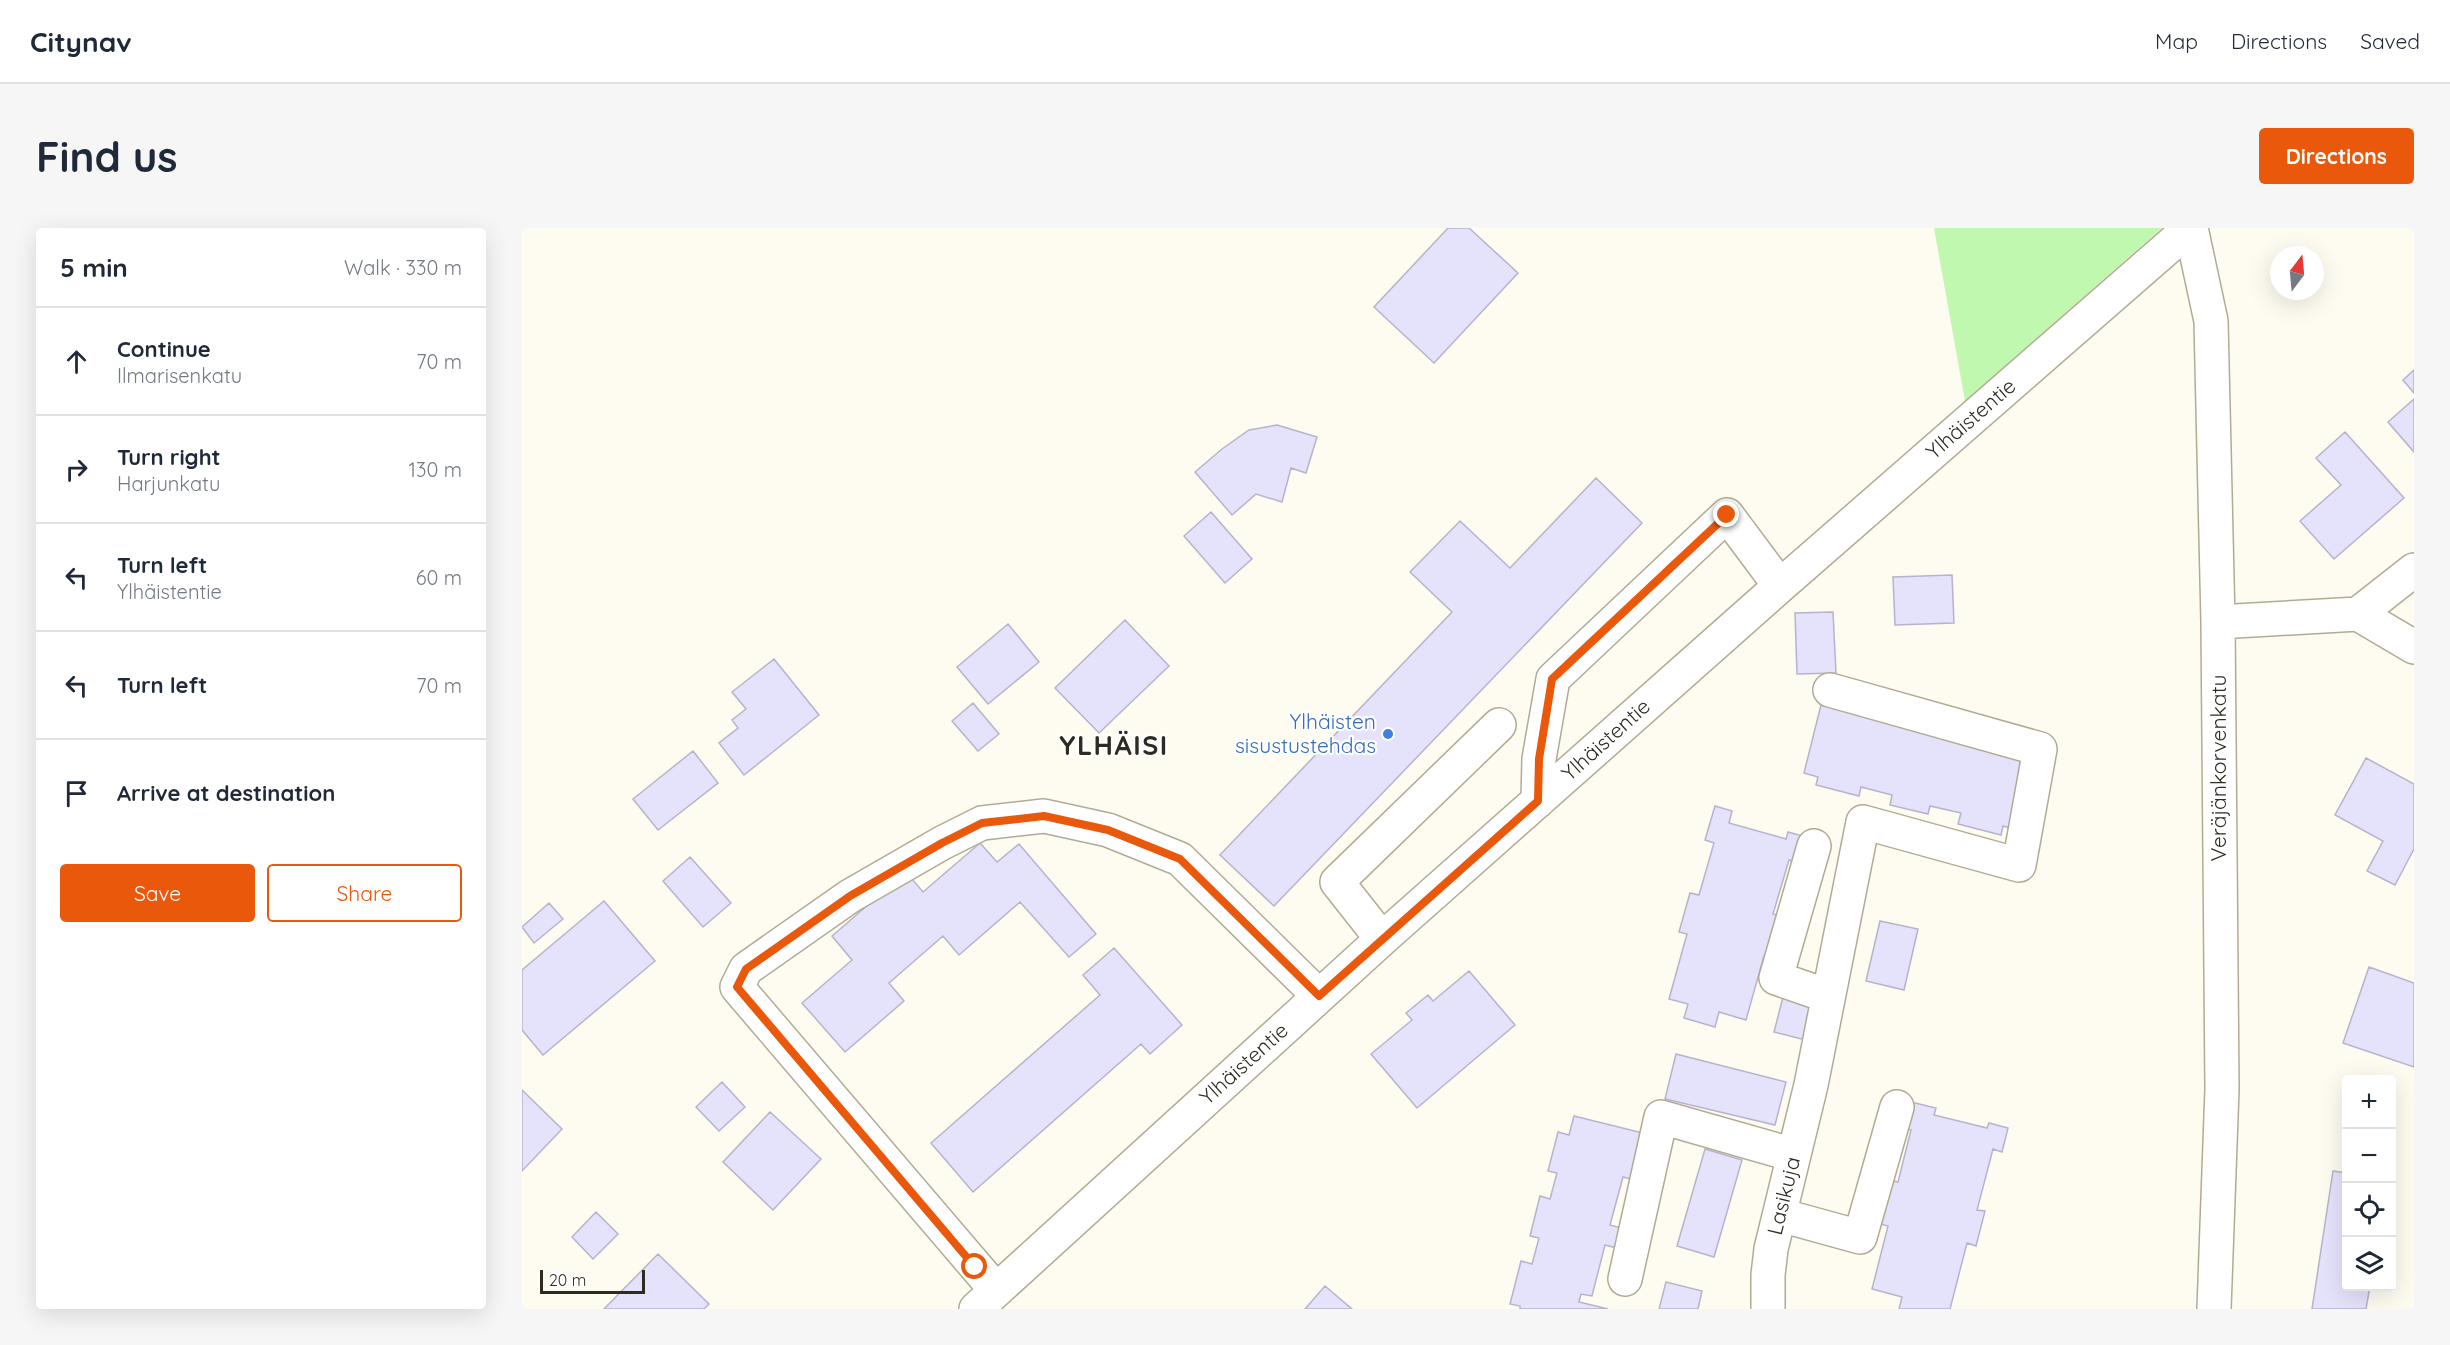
<!DOCTYPE html>
<meta charset="utf-8">
<style>
body{margin:0;font-family:Quicksand,sans-serif;background:#f6f6f7;color:#1f2937}
.controls{position:absolute;right:18px;bottom:18px;display:grid;overflow:hidden;border-radius:6px;box-shadow:0 6px 24px #0002}
.controls button{width:54px;height:54px;display:grid;place-items:center;padding:0;border:0;border-bottom:2px solid #e0e1e3;background:#fff;color:#1f2937;font:30px sans-serif}
.compass{position:absolute;left:1748px;top:18px;width:54px;height:54px;border-radius:50%;background:#fff;box-shadow:0 6px 24px #0002;rotate:16deg}
.scale{position:absolute;left:18px;bottom:15px;width:105px;box-sizing:border-box;padding-left:6px;border:3px solid #2e2b21;border-top:0;font-size:16px;line-height:21px;white-space:nowrap;color:#2e2b21;-webkit-text-stroke:4px #fff;paint-order:stroke}
.stop{position:absolute;width:18px;height:18px;margin:-14px;border:4px solid #ea580c;border-radius:50%;background:#fff}
.stop.end{background:#ea580c;border-color:#fff;box-shadow:0 2px 6px #0008}
.list{margin:0;padding:0;list-style:none}
h2{display:flex;justify-content:space-between;align-items:center;height:78px;margin:0;padding:0 24px;font-size:26px}
h2 small{font-size:20px;font-weight:400;color:#747a83}
.list li{display:grid;grid-template-columns:39px 1fr auto;gap:18px;align-items:center;box-sizing:border-box;height:108px;padding:0 24px;border-top:2px solid #e0e1e3}
.list b{display:block;font-size:22px;white-space:nowrap}
.list p{margin:0;font-size:20px;white-space:nowrap;color:#747a83}
.list em{font-size:20px;font-style:normal;color:#747a83}
.actions{display:flex;gap:12px;padding:18px 24px}
.actions a{flex:1;padding:14px 0;border:2px solid #ea580c;border-radius:6px;text-align:center;font-size:21px;color:#ea580c}
.actions .main{background:#ea580c;color:#fff}
.icon{flex:none;width:33px;height:33px;fill:none;stroke:currentColor;stroke-width:2;stroke-linecap:round;stroke-linejoin:round}
.map{position:relative;flex:none;width:1892px;height:1081px;overflow:hidden;border-radius:6px}
header{display:flex;align-items:center;gap:36px;box-sizing:border-box;height:84px;padding:0 30px;background:#fff;border-bottom:2px solid #e0e1e3}
header strong{font-size:28px}
nav{display:flex;gap:33px;margin-inline-start:auto;font-size:21px}
.intro{display:flex;align-items:center;justify-content:space-between;box-sizing:border-box;height:144px;padding:0 36px}
h1{margin:0;font-size:42px}
.button{padding:15px 27px;border-radius:6px;background:#ea580c;color:#fff;font-size:21px;font-weight:700}
main{display:flex;gap:36px;padding:0 36px}
aside{flex:1;background:#fff;border-radius:6px;box-shadow:0 6px 24px #0002}
.map>svg:first-child{display:block}
.green{fill:#c0f8b0}
.building{fill:#e5e2fb;stroke:#b7b3cb;stroke-width:1.5}
.lines{fill:none;stroke-linecap:round;stroke-linejoin:round}
.minor-casing{stroke:#b2ab93;stroke-width:36}
.minor{stroke:#fff;stroke-width:33}
.route{stroke:#ea580c;stroke-width:8}
.shop-dot{fill:#3f7fe0;stroke:#fff;stroke-width:2}
.labels{text-anchor:middle;stroke-width:4.5;stroke-linejoin:round;paint-order:stroke}
.street-label{font-size:21px;fill:#2e2b21;stroke:#fff}
.shop-label{font-size:21px;fill:#366cbe;stroke:#fff;text-anchor:end}
.district-label{font-size:27px;font-weight:bold;letter-spacing:1.5px;fill:#2e2b21;stroke:#fff}
</style>
<header>
<strong>Citynav</strong>
<nav><a>Map</a><a>Directions</a><a>Saved</a></nav>
</header>
<div class="intro"><h1>Find us</h1><a class="button">Directions</a></div>
<main>
<aside>
<h2>5 min<small>Walk · 330 m</small></h2>
<ul class="list">
<li><svg class="icon" aria-label="ahead" viewBox="0 0 24 24"><path d="M12 20V5M6 11l6-6 6 6"/></svg><div><b>Continue</b><p>Ilmarisenkatu</p></div><em>70 m</em></li>
<li><svg class="icon" aria-label="right" viewBox="0 0 24 24"><path d="M7 20v-9h11M14 6l5 5-5 5"/></svg><div><b>Turn right</b><p>Harjunkatu</p></div><em>130 m</em></li>
<li><svg class="icon" aria-label="left" viewBox="0 0 24 24"><path d="M17 20v-9H6M10 6l-5 5 5 5"/></svg><div><b>Turn left</b><p>Ylhäistentie</p></div><em>60 m</em></li>
<li><svg class="icon" aria-label="left" viewBox="0 0 24 24"><path d="M17 20v-9H6M10 6l-5 5 5 5"/></svg><div><b>Turn left</b></div><em>70 m</em></li>
<li><svg class="icon" aria-label="arrive" viewBox="0 0 24 24"><path d="M6 21V4h12l-3 4 3 4H6"/></svg><div><b>Arrive at destination</b></div></li>
</ul>
<div class="actions"><a class="main">Save</a><a>Share</a></div>
</aside>
<div class="map">
<svg width="1892" height="1081" viewBox="0 0 1892 1081">
<rect width="100%" height="100%" fill="#fefbf1"/>
<!-- green -->
<path class="green" d="M 1412,0 L 1640,0 L 1443,173 Z"/>
<!-- building -->
<path class="building" d="M 926,0 L 947,0 L 996,45 L 912,135 L 852,79 Z
M 1892,142 L 1892,165 L 1881,152 Z
M 1892,171 L 1892,224 L 1866,194 Z
M 755,197 L 795,209 L 784,245 L 769,240 L 760,274 L 734,266 L 710,287 L 673,244 L 700,221 L 727,202 Z
M 1823,204 L 1882,270 L 1812,331 L 1778,293 L 1819,257 L 1794,230 Z
M 1074,250 L 1120,295 L 752,678 L 698,627 L 930,384 L 888,344 L 938,293 L 988,340 Z
M 689,284 L 730,331 L 703,355 L 662,308 Z
M 1430,347 L 1432,395 L 1373,397 L 1371,349 Z
M 1311,384 L 1314,445 L 1275,446 L 1273,385 Z
M 603,392 L 647,438 L 577,505 L 533,460 Z
M 486,396 L 517,434 L 466,476 L 435,439 Z
M 252,431 L 297,487 L 222,547 L 197,515 L 216,500 L 210,492 L 224,481 L 210,464 Z
M 1300,473 L 1514,526 L 1495,602 L 1481,598 L 1479,607 L 1436,596 L 1439,585 L 1408,578 L 1406,586 L 1368,577 L 1370,567 L 1339,559 L 1337,568 L 1294,557 L 1296,549 L 1282,545 Z
M 451,475 L 477,506 L 456,523 L 430,493 Z
M 171,523 L 196,555 L 136,602 L 111,571 Z
M 1844,530 L 1892,556 L 1892,621 L 1873,657 L 1845,643 L 1861,613 L 1813,587 Z
M 1193,578 L 1210,583 L 1207,595 L 1264,611 L 1266,604 L 1284,609 L 1277,635 L 1267,632 L 1251,686 L 1261,689 L 1250,730 L 1242,728 L 1224,792 L 1197,784 L 1193,799 L 1162,790 L 1166,776 L 1147,771 L 1165,706 L 1157,704 L 1168,665 L 1177,667 L 1192,615 L 1183,612 Z
M 458,615 L 475,634 L 497,616 L 574,706 L 547,729 L 498,674 L 437,727 L 421,708 L 367,755 L 382,773 L 323,824 L 280,775 L 330,732 L 310,708 L 384,644 L 401,664 Z
M 168,629 L 209,675 L 181,699 L 141,653 Z
M 82,673 L 133,733 L 21,827 L 0,802 L 0,742 Z
M 27,675 L 41,691 L 12,715 L 0,699 Z
M 1358,693 L 1396,701 L 1382,762 L 1344,753 Z
M 592,720 L 660,797 L 628,826 L 619,816 L 451,964 L 409,915 L 578,767 L 561,747 Z
M 1847,739 L 1892,755 L 1892,839 L 1821,815 Z
M 947,743 L 993,797 L 895,880 L 849,826 L 890,792 L 884,785 L 906,767 L 911,773 Z
M 1261,769 L 1296,777 L 1288,813 L 1252,804 Z
M 1154,826 L 1264,854 L 1253,897 L 1143,871 Z
M 200,854 L 223,879 L 197,903 L 174,879 Z
M 0,862 L 40,901 L 0,943 Z
M 1385,873 L 1414,880 L 1412,887 L 1465,900 L 1467,895 L 1486,900 L 1480,924 L 1471,921 L 1455,982 L 1463,983 L 1454,1018 L 1445,1015 L 1428,1081 L 1377,1081 L 1380,1069 L 1350,1061 L 1366,998 L 1355,995 L 1367,952 L 1376,954 L 1389,902 L 1379,899 Z
M 248,884 L 299,931 L 251,982 L 201,934 Z
M 1052,888 L 1125,906 L 1113,952 L 1101,949 L 1088,997 L 1107,1002 L 1102,1022 L 1083,1017 L 1070,1068 L 1059,1066 L 1057,1074 L 1086,1081 L 998,1081 L 998,1078 L 988,1076 L 999,1033 L 1010,1036 L 1017,1010 L 1008,1008 L 1018,968 L 1028,971 L 1035,945 L 1026,943 L 1036,904 L 1047,907 Z
M 1183,921 L 1220,932 L 1192,1029 L 1155,1018 Z
M 1811,943 L 1824,945 L 1824,1058 L 1848,1058 L 1844,1081 L 1790,1081 Z
M 74,984 L 96,1006 L 71,1031 L 50,1009 Z
M 136,1026 L 187,1076 L 182,1081 L 82,1081 Z
M 1144,1054 L 1180,1063 L 1176,1081 L 1137,1081 Z
M 803,1058 L 830,1081 L 783,1081 Z"/>
<g class="lines">
<!-- minor casing -->
<g class="minor-casing">
<path id="minor" d="M 1669,0 L 1689,93 L 1696,394 L 1700,861 L 1692,1081
M 1836,386 L 1892,419
M 1696,394 L 1836,386 L 1892,342
M 1016,573 L 1017,531 L 1031,451 L 1205,287 L 1258,358
M 1292,618 L 1254,750 L 1306,768
M 860,711 L 815,654 L 977,497
M 1258,987 L 1338,1009 L 1375,879
M 1103,1051 L 1139,889 L 1272,927
M 474,1062 L 215,759 L 224,741 L 328,668 L 420,615 L 460,595 L 522,588 L 586,602 L 658,631 L 797,768
M 454,1081 L 860,711 L 1258,358 L 1668,0
M 1246,1081 L 1246,1047 L 1249,1021 L 1289,857 L 1341,594 L 1497,637 L 1518,521 L 1308,462"/>
</g>
<!-- minor -->
<use href="#minor" class="minor"/>
</g>
<g class="lines">
<!-- route -->
<path class="route" d="M 453,1039 L 215,759 L 224,741 L 328,668 L 420,615 L 460,595 L 522,588 L 586,602 L 658,631 L 797,768 L 1016,573 L 1017,531 L 1030,451 L 1205,287"/>
</g>
<!-- markers -->
<circle class="shop-dot" cx="866" cy="506" r="6"/>
<g class="labels">
<!-- street labels -->
<g class="street-label">
<text transform="translate(1449 191) rotate(-41)" y="7">Ylhäistentie</text>
<text transform="translate(1084 512) rotate(-42)" y="7">Ylhäistentie</text>
<text transform="translate(1697 540) rotate(-90)" y="7">Veräjänkorvenkatu</text>
<text transform="translate(722 836) rotate(-42)" y="7">Ylhäistentie</text>
<text transform="translate(1262 968) rotate(-76)" y="7">Lasikuja</text>
</g>
<!-- shop labels -->
<g class="shop-label">
<text x="854" y="501">Ylhäisten<tspan x="854" dy="24">sisustustehdas</tspan></text>
</g>
<!-- district labels -->
<g class="district-label">
<text x="592" y="527">YLHÄISI</text>
</g>
</g>
</svg>
<div class="controls">
<button>+</button>
<button>−</button>
<button><svg class="icon" aria-label="locate" viewBox="0 0 24 24"><circle cx="12" cy="12" r="6"/><path d="M12 2v4M12 18v4M2 12h4M18 12h4"/></svg></button>
<button><svg class="icon" aria-label="layers" viewBox="0 0 24 24"><path d="M12 4l9 5-9 5-9-5zM3 14l9 5 9-5"/></svg></button>
</div>
<svg class="compass" viewBox="-18 -18 36 36"><path d="M0-13l5 13h-10z" fill="#e53935"/><path d="M0 13l5-13h-10z" fill="#747a83"/></svg>
<div class="scale">20 m</div>
<div class="stop" style="left:453px;top:1039px"></div>
<div class="stop end" style="left:1205px;top:287px"></div>
</div>
</main>
